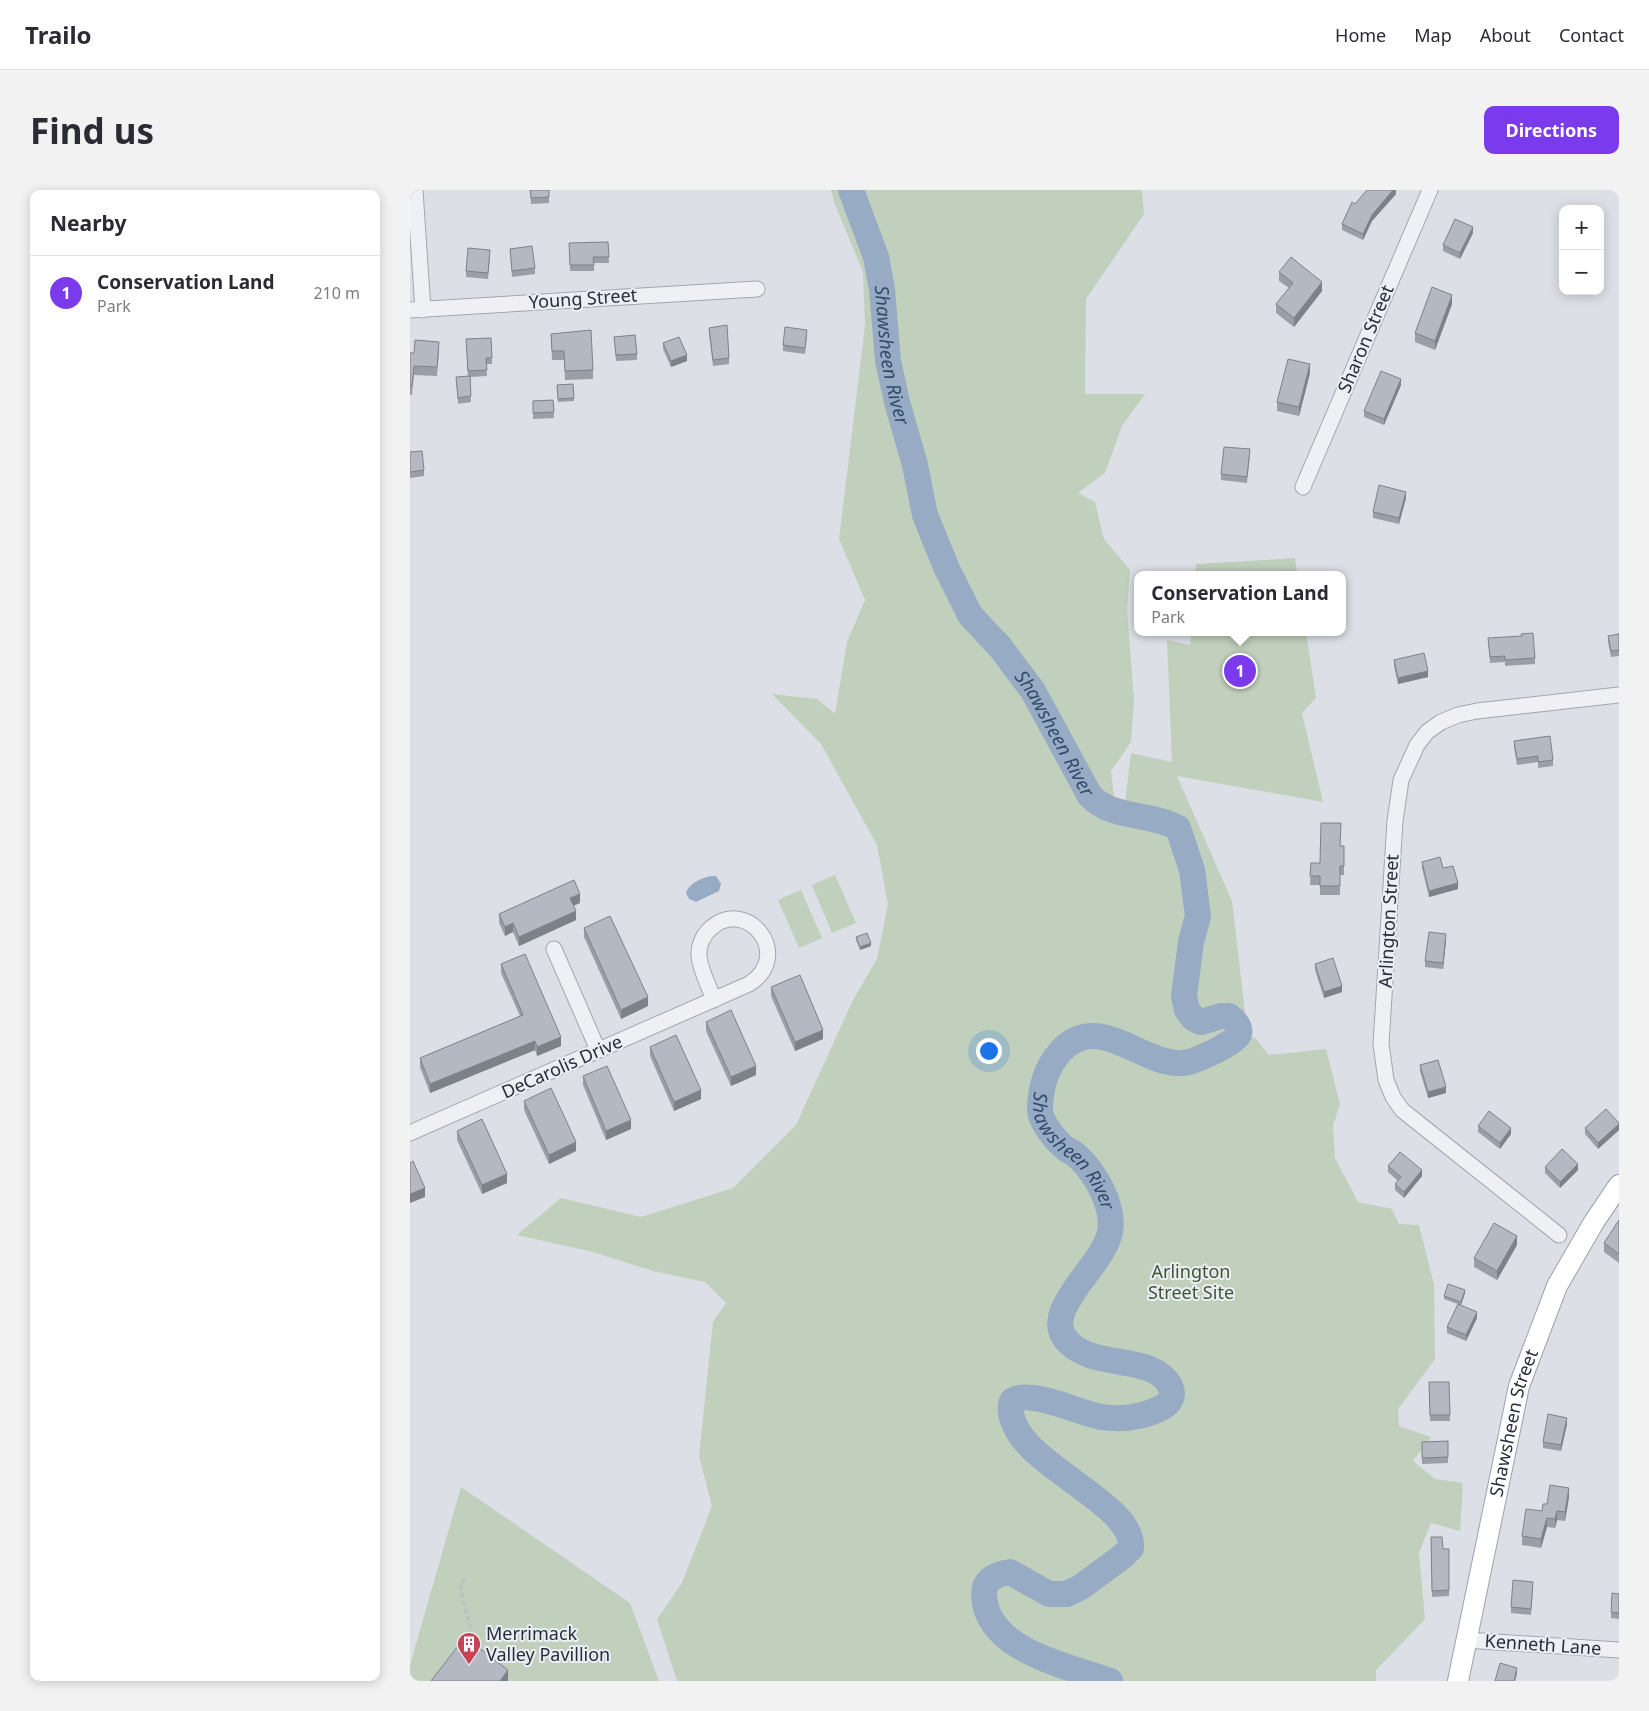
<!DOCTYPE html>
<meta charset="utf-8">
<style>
body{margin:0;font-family:"Noto Sans",sans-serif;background:#f2f2f3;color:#2b2b33}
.controls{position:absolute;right:15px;top:15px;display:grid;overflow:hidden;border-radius:10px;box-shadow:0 2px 12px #0003}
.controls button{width:45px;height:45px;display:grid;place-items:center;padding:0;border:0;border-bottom:1px solid #e1e1e2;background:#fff;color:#2b2b33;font:25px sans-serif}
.you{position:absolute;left:578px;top:860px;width:18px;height:18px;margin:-12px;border:4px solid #fff;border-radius:50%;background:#1a73e8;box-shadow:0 0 0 8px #1a73e833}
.badge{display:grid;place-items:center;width:32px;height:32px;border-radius:50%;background:#7c3aed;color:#fff;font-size:16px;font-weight:700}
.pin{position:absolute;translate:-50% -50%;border:2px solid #fff;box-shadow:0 1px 5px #0006}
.popup{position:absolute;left:724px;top:381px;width:212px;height:65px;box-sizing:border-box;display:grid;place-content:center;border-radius:10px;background:#fff;filter:drop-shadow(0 1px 4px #0005);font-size:16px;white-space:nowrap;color:#7c7c81}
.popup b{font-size:19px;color:#2b2b33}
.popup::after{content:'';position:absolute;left:50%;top:100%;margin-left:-10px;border:10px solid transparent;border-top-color:#fff}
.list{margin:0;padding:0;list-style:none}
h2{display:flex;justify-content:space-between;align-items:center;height:65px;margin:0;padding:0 20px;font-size:21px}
h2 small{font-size:16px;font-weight:400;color:#7c7c81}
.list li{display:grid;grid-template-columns:32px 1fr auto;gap:15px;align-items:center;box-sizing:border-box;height:75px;padding:0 20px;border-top:1px solid #e1e1e2}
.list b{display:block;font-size:19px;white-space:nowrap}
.list p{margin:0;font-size:16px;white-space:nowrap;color:#7c7c81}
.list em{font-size:16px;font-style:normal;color:#7c7c81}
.map{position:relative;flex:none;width:1209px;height:1491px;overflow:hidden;border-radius:10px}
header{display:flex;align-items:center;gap:30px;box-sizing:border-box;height:70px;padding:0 25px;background:#fff;border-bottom:1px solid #e1e1e2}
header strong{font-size:24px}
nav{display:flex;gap:28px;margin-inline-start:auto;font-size:18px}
.intro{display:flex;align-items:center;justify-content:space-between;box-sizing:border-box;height:120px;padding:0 30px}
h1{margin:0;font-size:35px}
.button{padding:12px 22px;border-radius:10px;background:#7c3aed;color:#fff;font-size:18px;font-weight:700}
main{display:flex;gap:30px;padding:0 30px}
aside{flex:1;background:#fff;border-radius:10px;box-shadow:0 2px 12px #0003}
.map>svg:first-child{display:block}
.green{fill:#c1cfbd}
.water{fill:#97acc4}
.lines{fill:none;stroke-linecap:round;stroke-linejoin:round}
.river{stroke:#97acc4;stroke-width:26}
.minor-casing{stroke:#a2a6af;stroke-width:17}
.major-casing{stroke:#9ba3b0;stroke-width:22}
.path{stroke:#babdc4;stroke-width:2.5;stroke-dasharray:4 4;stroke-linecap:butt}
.minor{stroke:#eef0f4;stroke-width:15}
.major{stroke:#fff;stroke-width:20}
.wall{fill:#9a9ea7}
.shaded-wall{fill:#7d8188}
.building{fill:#b3b8c2;stroke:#7d8188}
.labels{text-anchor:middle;stroke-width:4;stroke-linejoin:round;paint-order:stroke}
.street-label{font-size:18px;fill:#262d3b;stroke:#ebeef3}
.park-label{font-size:18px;fill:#3a5634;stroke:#ebeef3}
.poi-label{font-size:18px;fill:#262d3b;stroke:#ebeef3;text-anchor:start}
.water-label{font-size:19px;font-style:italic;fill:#324b6c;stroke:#ebeef3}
</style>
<header>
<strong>Trailo</strong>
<nav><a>Home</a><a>Map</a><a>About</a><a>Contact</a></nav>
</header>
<div class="intro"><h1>Find us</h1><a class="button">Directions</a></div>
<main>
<aside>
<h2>Nearby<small></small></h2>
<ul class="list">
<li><span class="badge">1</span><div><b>Conservation Land</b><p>Park</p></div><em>210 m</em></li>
</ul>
</aside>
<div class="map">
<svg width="1209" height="1491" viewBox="0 0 1209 1491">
<rect width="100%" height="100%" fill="#dcdfe5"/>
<!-- green -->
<path class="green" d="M 421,0 L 732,0 L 734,24 L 676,109 L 675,204 L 735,204 L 712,236 L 695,283 L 668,303 L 685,312 L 694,349 L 720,380 L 717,420 L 724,510 L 721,552 L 701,581 L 704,607 L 715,612 L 721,563 L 762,572 L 757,450 L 780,455 L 782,442 L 896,442 L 906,508 L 892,523 L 913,612 L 767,586 L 822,711 L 835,822 L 826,844 L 845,848 L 859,865 L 916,859 L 930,914 L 923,936 L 925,968 L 948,1012 L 982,1019 L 989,1034 L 1009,1035 L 1024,1095 L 1025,1169 L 988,1219 L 989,1236 L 1021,1247 L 1003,1271 L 1025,1289 L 1053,1293 L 1050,1341 L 1021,1333 L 1009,1363 L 1015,1429 L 966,1480 L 966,1491 L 267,1491 L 247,1429 L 272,1393 L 302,1316 L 289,1266 L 303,1132 L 316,1113 L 295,1092 L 243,1081 L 183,1062 L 107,1045 L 151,1008 L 231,1027 L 323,998 L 386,935 L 443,810 L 467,769 L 478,714 L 467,655 L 411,554 L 362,504 L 407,509 L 425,524 L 437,452 L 455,410 L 429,349 L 455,136 L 453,82 L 424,12 Z
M 885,368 L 887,385 L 785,385 L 786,374 Z
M 425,685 L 446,733 L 422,743 L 402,695 Z
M 391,700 L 412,748 L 389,758 L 368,710 Z
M 51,1297 L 220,1413 L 249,1491 L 0,1491 L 0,1475 Z"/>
<!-- water -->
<path class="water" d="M 306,686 L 311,694 L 309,701 L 286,712 L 279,709 L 276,703 C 278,693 296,685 306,686 Z"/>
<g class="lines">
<!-- river -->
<path class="river" id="s1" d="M 441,0 L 466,67 L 472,99 L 478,171 L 487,212 L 505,275 L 515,325 L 537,379 L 560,425 L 590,457 L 623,501 L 680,606 C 704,630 739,622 768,638 L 782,680 L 788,726 L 781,752 L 774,806 L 777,820 L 783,828 L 791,832 L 811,826 L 819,826 C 824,830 831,837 829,844 C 825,854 784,872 773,873 C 731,876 688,819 650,862 C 635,879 630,899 630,921 C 631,933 647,952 656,959 C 660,961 664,963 667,966 C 685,982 705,1017 700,1042 C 693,1078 627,1122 659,1153 C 680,1173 715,1169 740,1179 C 758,1186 773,1207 751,1218 C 733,1227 712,1230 692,1227 C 671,1224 620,1198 602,1211 C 599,1219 601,1226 604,1233 C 620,1278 725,1315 721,1358 L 713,1366 L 671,1397 L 657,1404 L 639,1404 L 600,1382 C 587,1384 574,1389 574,1405 C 576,1461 659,1476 700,1491"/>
<!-- minor casing -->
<g class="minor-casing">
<path id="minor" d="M 5,0 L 13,120
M 0,120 L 347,99
M 893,297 L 1020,0
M 144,759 L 188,860
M 0,943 L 339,794 C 384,766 338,706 301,738 C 293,745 288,756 289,766 C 290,780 299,796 304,810
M 1149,1045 L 992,920 L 983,907 L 976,890 L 971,854 L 985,631 L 991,590 L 1007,555 L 1017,542 L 1031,532 L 1048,525 L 1067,521 L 1209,505
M 1056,1450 L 1209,1460"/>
</g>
<!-- major casing -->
<g class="major-casing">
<g id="major">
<path id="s2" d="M 1048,1491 L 1109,1196 L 1147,1096 L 1184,1032 L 1209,995"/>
</g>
</g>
<!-- path -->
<path class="path" d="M 55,1389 L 51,1394 L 51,1401 L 64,1453 L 70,1459"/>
<!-- minor -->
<use href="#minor" class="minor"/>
<!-- major -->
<use href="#major" class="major"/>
</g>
<!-- wall -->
<path class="wall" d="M 120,0 L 139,0 L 139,13 L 121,14 Z
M 986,0 L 986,4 L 962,31 L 953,50 L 932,40 L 932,34 L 945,14 Z
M 1063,43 L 1050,69 L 1033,61 L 1033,55 Z
M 198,52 L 199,73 L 184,73 L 184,81 L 160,81 L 159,53 Z
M 100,59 L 125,78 L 125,84 L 102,87 Z
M 80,66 L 78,89 L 56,87 L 56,81 Z
M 869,82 L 912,101 L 884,137 L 866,123 L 866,114 L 879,98 L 869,91 Z
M 1042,114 L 1025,160 L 1005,152 L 1005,143 Z
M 299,138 L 319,168 L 319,174 L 303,176 L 299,144 Z
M 141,144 L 183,180 L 183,189 L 155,190 L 154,170 L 142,170 Z
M 397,146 L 395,164 L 373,161 L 373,155 Z
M 204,147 L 227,164 L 227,170 L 206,171 Z
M 56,149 L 82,168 L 82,174 L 76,174 L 77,186 L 60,187 L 61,212 L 48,214 L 46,187 L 58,187 Z
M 253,153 L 277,171 L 261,177 L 253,159 Z
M 29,161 L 27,186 L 4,185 L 2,205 L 0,205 L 0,163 Z
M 900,183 L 889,226 L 867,221 L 867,212 Z
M 163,194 L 164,211 L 148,212 L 147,195 Z
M 991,195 L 974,235 L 954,227 L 954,221 Z
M 143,210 L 144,228 L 123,229 L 123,211 Z
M 0,262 L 14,280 L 14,286 L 0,288 Z
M 840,265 L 837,293 L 811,290 L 811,284 Z
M 996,308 L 989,334 L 963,328 L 963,322 Z
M 1209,444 L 1209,466 L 1201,467 L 1198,452 L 1198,446 Z
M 1078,448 L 1125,468 L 1125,474 L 1095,476 L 1095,472 L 1080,473 Z
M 984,470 L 1018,487 L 988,494 L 984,476 Z
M 1104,551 L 1143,570 L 1143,576 L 1128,578 L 1128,572 L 1107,575 L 1104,557 Z
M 930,656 L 934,665 L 934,685 L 930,685 L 930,705 L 910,705 L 910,695 L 900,695 L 901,673 L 910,673 Z
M 1012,672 L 1033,678 L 1048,699 L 1019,707 L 1012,678 Z
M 170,713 L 163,716 L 166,730 L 109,756 L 103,742 L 95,746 L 89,733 L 89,724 Z
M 174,738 L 238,816 L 211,829 L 174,747 Z
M 446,747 L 461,756 L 450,760 L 446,750 Z
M 1036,750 L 1033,779 L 1015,777 L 1015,771 Z
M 91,774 L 151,856 L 127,866 L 125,860 L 20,903 L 10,877 L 10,868 L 110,826 L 91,783 Z
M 905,774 L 932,802 L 914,808 L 905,780 Z
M 361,797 L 413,849 L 385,861 L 361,806 Z
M 296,832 L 346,885 L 321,896 L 296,841 Z
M 240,857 L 291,909 L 264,921 L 240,866 Z
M 1010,875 L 1036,903 L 1018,908 L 1010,881 Z
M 173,886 L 221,939 L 196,950 L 173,895 Z
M 114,911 L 166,961 L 139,974 L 114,920 Z
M 1209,933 L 1209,940 L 1188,959 L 1175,944 L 1175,938 Z
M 1068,936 L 1101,944 L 1090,959 L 1068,942 Z
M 47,941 L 97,993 L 72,1004 L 47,950 Z
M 978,976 L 1012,986 L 994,1008 L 985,1000 L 985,994 L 988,991 L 978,982 Z
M 1135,977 L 1168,980 L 1150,998 L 1135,983 Z
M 1209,1030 L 1209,1073 L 1194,1062 L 1194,1053 Z
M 1107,1055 L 1087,1090 L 1064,1077 L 1064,1068 Z
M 1055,1103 L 1051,1115 L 1067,1128 L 1056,1151 L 1037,1143 L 1037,1137 L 1048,1114 L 1034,1109 L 1034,1106 Z
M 1019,1192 L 1039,1192 L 1040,1231 L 1020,1231 Z
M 1157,1234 L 1151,1261 L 1133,1258 L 1133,1252 Z
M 1038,1251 L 1038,1273 L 1012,1274 L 1012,1252 Z
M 1159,1307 L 1155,1331 L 1147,1330 L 1145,1338 L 1137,1337 L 1131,1358 L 1112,1355 L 1112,1346 L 1137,1314 Z
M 1021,1347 L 1033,1359 L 1039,1359 L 1039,1406 L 1022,1407 Z
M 1123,1398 L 1121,1425 L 1101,1423 L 1101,1417 Z
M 1209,1404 L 1209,1429 L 1201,1428 L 1201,1422 Z"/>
<!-- shaded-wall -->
<path class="shaded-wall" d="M 983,0 L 986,0 L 986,4 L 962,31 L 953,50 L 953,44 L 962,25 Z
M 1063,37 L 1063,43 L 1050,69 L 1050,63 Z
M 912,92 L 912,101 L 884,137 L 884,128 Z
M 1042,105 L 1042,114 L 1025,160 L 1025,151 Z
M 277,165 L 277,171 L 261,177 L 261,171 Z
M 900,174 L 900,183 L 889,226 L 889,217 Z
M 991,189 L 991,195 L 974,235 L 974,229 Z
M 996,302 L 996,308 L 989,334 L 989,328 Z
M 1018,481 L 1018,487 L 988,494 L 988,488 Z
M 1048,693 L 1048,699 L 1019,707 L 1019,701 Z
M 170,704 L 170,713 L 160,717 L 160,708 Z
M 166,721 L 166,730 L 109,756 L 109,747 Z
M 103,733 L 103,742 L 95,746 L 95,737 Z
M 1036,744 L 1036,750 L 1033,779 L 1033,773 Z
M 461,753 L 461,756 L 450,760 L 450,757 Z
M 932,796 L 932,802 L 914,808 L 914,802 Z
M 238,807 L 238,816 L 211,829 L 211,820 Z
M 413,840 L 413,849 L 385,861 L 385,852 Z
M 151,847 L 151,856 L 127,866 L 127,857 Z
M 125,851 L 125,860 L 20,903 L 20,894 Z
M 346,876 L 346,885 L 321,896 L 321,887 Z
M 1036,897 L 1036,903 L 1018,908 L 1018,902 Z
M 291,900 L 291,909 L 264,921 L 264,912 Z
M 221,930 L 221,939 L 196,950 L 196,941 Z
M 1209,934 L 1209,940 L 1188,959 L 1188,953 Z
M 1101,938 L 1101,944 L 1090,959 L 1090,953 Z
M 166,952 L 166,961 L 139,974 L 139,965 Z
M 1168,974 L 1168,980 L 1150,998 L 1150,992 Z
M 1012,980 L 1012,986 L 994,1008 L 994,1002 Z
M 97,984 L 97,993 L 72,1004 L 72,995 Z
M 15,998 L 15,1007 L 0,1013 L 0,1004 Z
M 1107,1046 L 1107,1055 L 1087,1090 L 1087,1081 Z
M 1055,1100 L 1055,1103 L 1051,1115 L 1051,1112 Z
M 1067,1122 L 1067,1128 L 1056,1151 L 1056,1145 Z
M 1157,1228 L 1157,1234 L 1151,1261 L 1151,1255 Z
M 1159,1298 L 1159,1307 L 1155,1331 L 1155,1322 Z
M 1147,1321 L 1147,1330 L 1145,1338 L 1145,1329 Z
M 1137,1328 L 1137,1337 L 1131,1358 L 1131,1349 Z
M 1107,1478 L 1107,1484 L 1105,1491 L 1104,1491 Z
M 98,1480 L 98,1491 L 90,1491 Z"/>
<!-- building -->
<path class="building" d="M 120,0 L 139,0 L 139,7 L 121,8 Z
M 957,0 L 983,0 L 962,25 L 953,44 L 932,34 L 942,12 L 945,14 Z
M 1045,29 L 1063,37 L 1050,63 L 1033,55 Z
M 198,52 L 199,67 L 183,67 L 184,75 L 160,75 L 159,53 Z
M 122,56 L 125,78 L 102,81 L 100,59 Z
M 58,58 L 80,60 L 78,83 L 56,81 Z
M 881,67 L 912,92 L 884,128 L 866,114 L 883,93 L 869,82 Z
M 1022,97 L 1042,105 L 1025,151 L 1005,143 Z
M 317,135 L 319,168 L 303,170 L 299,138 Z
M 375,137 L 397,140 L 395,158 L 373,155 Z
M 181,140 L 183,180 L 155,181 L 154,161 L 142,161 L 141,144 Z
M 225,145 L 227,164 L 206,165 L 204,147 Z
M 269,147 L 277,165 L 261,171 L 253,153 Z
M 81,148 L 82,168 L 76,168 L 77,180 L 58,181 L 56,149 Z
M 5,150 L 29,152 L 27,177 L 4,176 L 2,196 L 0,196 L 0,163 L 4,163 Z
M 878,169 L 900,174 L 889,217 L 867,212 Z
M 971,181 L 991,189 L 974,229 L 954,221 Z
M 60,186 L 61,206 L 48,208 L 46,187 Z
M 163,194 L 164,208 L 148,209 L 147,195 Z
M 143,210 L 144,222 L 123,223 L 123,211 Z
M 814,257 L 840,259 L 837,287 L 811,284 Z
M 12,261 L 14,280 L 0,282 L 0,262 Z
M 969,295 L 996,302 L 989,328 L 963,322 Z
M 1123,443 L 1125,468 L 1095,470 L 1095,466 L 1080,467 L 1078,448 L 1112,446 L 1111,444 Z
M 1209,444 L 1209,460 L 1201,461 L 1198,446 Z
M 1014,463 L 1018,481 L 988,488 L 984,470 Z
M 1140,546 L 1143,570 L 1128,572 L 1128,566 L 1107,569 L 1104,551 Z
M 911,633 L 931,633 L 930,656 L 934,656 L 934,676 L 930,676 L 930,696 L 910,696 L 910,686 L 900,686 L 901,673 L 910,673 Z
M 1030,667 L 1033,678 L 1043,676 L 1048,693 L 1019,701 L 1012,672 Z
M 164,690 L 170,704 L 160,708 L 166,721 L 109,747 L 103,733 L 95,737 L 89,724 Z
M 200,726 L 238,807 L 211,820 L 174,738 Z
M 1019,742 L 1036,744 L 1033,773 L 1015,771 Z
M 457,743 L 461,753 L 450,757 L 446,747 Z
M 115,764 L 151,847 L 127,857 L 125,851 L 20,894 L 10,868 L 113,825 L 91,774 Z
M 923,768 L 932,796 L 914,802 L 905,774 Z
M 390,785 L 413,840 L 385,852 L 361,797 Z
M 321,820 L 346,876 L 321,887 L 296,832 Z
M 266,845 L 291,900 L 264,912 L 240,857 Z
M 1028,870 L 1036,897 L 1018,902 L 1010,875 Z
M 197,876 L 221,930 L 196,941 L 173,886 Z
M 141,898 L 166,952 L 139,965 L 114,911 Z
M 1196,919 L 1209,933 L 1209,934 L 1188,953 L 1175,938 Z
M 1079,921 L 1101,938 L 1090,953 L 1068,936 Z
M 72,929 L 97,984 L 72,995 L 47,941 Z
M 1152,959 L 1168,974 L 1150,992 L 1135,977 Z
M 990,962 L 1012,980 L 994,1002 L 985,994 L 991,987 L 978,976 Z
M 3,971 L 15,998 L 0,1004 L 0,973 Z
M 1209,1030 L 1209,1064 L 1194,1053 Z
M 1084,1033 L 1107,1046 L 1087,1081 L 1064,1068 Z
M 1038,1094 L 1055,1100 L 1051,1112 L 1034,1106 Z
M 1048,1114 L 1067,1122 L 1056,1145 L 1037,1137 Z
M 1019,1192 L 1039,1192 L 1040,1225 L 1020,1225 Z
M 1138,1224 L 1157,1228 L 1151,1255 L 1133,1252 Z
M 1038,1251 L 1038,1267 L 1012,1268 L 1012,1252 Z
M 1140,1295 L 1159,1298 L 1155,1322 L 1147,1321 L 1145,1329 L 1137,1328 L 1131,1349 L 1112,1346 L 1116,1319 L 1132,1321 L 1133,1314 L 1137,1314 Z
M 1021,1347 L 1032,1347 L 1033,1359 L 1039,1359 L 1039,1400 L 1022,1401 Z
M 1103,1390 L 1123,1392 L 1121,1419 L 1101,1417 Z
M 1202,1403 L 1209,1404 L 1209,1423 L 1201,1422 Z
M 55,1447 L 98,1480 L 90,1491 L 21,1491 Z
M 1090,1473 L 1107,1478 L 1104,1491 L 1085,1491 Z"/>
<!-- icons -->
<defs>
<g id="building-pin" transform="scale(1.25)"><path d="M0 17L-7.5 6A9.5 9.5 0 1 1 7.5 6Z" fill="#c74455" stroke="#ebeef3"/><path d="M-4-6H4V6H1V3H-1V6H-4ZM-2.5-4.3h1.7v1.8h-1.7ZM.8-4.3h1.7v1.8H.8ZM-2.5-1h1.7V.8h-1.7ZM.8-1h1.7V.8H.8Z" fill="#fff"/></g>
</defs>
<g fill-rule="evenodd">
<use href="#building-pin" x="59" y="1454"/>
</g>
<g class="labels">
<!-- street labels -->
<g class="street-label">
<text transform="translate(173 109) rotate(-4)" y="6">Young Street</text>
<text transform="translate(956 149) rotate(-67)" y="6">Sharon Street</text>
<text transform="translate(979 731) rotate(-87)" y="6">Arlington Street</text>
<text transform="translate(152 877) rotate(-24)" y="6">DeCarolis Drive</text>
<text dy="6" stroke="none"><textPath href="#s2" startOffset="264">Shawsheen Street</textPath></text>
<text transform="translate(1133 1455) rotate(4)" y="6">Kenneth Lane</text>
</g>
<!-- park labels -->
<g class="park-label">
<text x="781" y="1088">Arlington<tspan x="781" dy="21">Street Site</tspan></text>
</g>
<!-- poi labels -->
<g class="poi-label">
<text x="76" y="1450">Merrimack<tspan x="76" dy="21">Valley Pavillion</tspan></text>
</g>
<!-- water labels -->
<g class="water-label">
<text dy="7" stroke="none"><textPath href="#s1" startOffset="171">Shawsheen River</textPath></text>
<text dy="7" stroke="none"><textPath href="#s1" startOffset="591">Shawsheen River</textPath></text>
<text dy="7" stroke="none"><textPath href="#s1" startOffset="1326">Shawsheen River</textPath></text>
</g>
</g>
</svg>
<div class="controls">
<button>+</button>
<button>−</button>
</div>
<div class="you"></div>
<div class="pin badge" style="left:830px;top:481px">1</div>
<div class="popup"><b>Conservation Land</b>Park</div>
</div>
</main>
